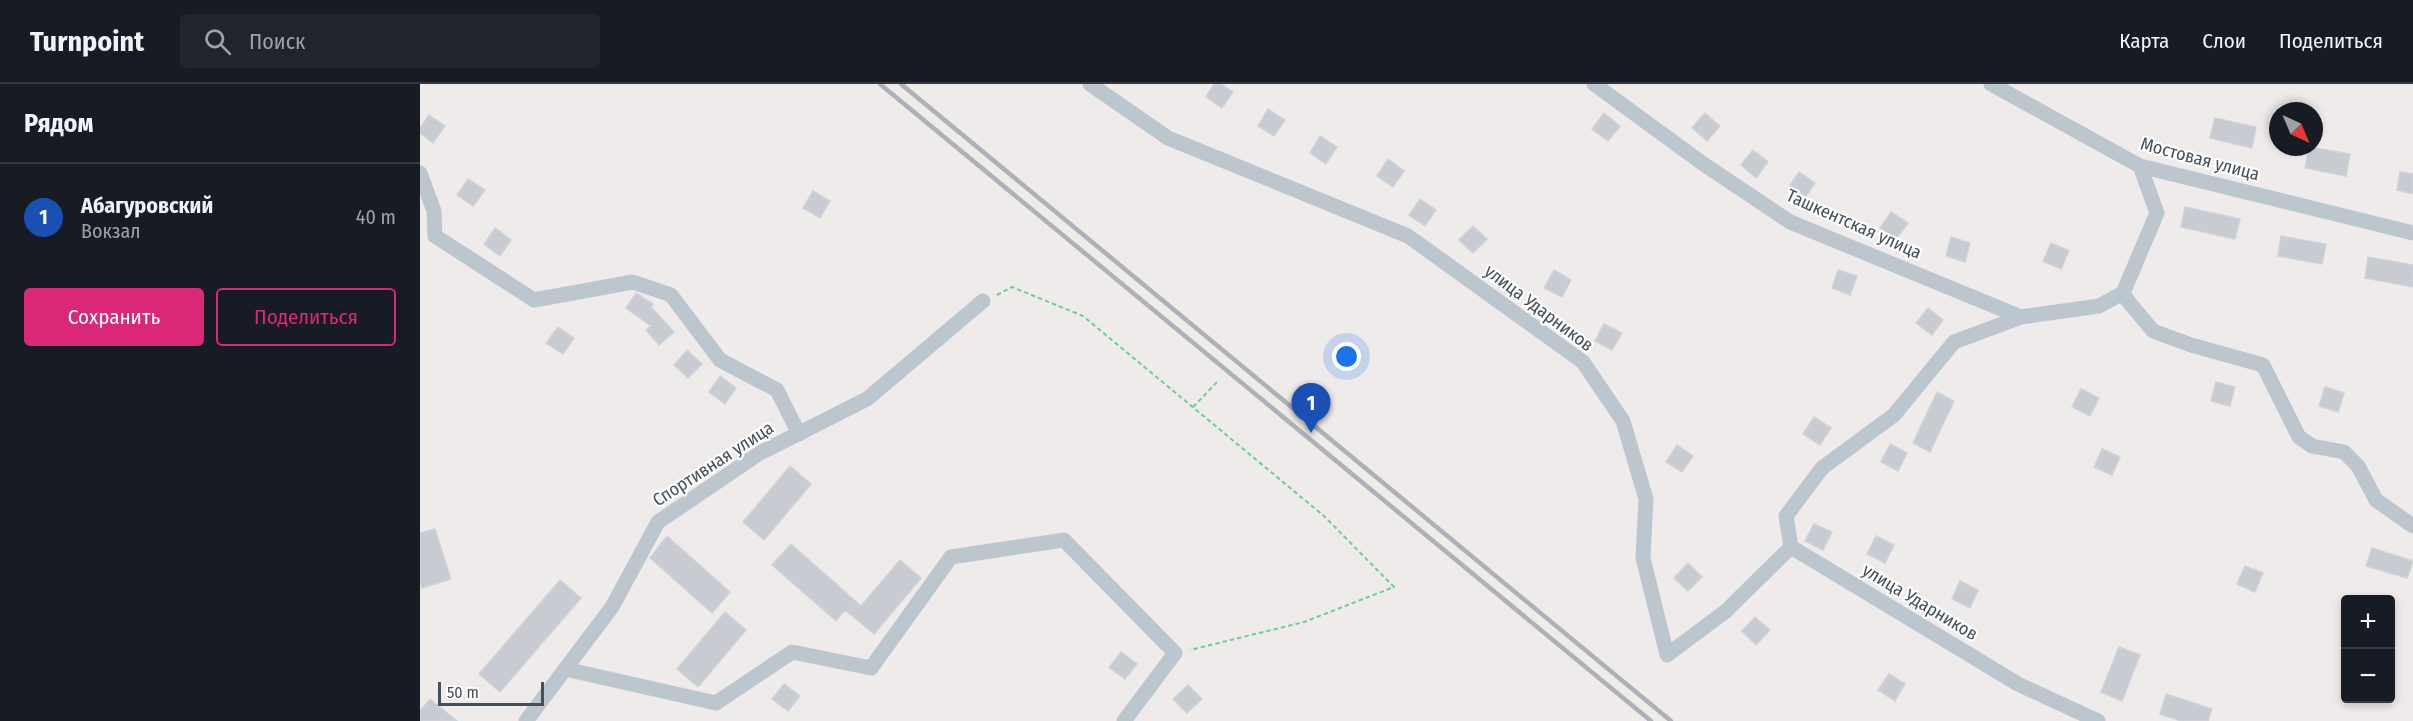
<!DOCTYPE html>
<html lang="ru">
<meta charset="utf-8">
<style>
body{margin:0;font-family:"Fira Sans Condensed",sans-serif;background:#20242c;color:#f1f3f6}
.controls{position:absolute;right:18px;bottom:18px;display:grid;overflow:hidden;border-radius:6px;box-shadow:0 3px 9px #0003}
.controls button{width:54px;height:54px;display:grid;place-items:center;padding:0;border:0;border-bottom:2px solid #363941;background:#171b24;color:#f1f3f6;font:30px sans-serif}
.compass{position:absolute;left:1849px;top:18px;width:54px;height:54px;border-radius:50%;background:#171b24;box-shadow:0 3px 9px #0003;rotate:136deg}
.scale{position:absolute;left:18px;bottom:15px;width:106px;box-sizing:border-box;padding-left:6px;border:3px solid #444f59;border-top:0;font-size:16px;line-height:21px;white-space:nowrap;color:#444f59;-webkit-text-stroke:4px #fff;paint-order:stroke}
.you{position:absolute;left:927px;top:273px;width:21px;height:21px;margin:-15px;border:4px solid #fff;border-radius:50%;background:#1a73e8;box-shadow:0 0 0 9px #1a73e833}
.badge{display:grid;place-items:center;width:39px;height:39px;border-radius:50%;background:#db2777;color:#fff;font-size:20px;font-weight:700}
.pin{position:absolute;translate:-50% -50px;filter:drop-shadow(0 2px 3px #0008)}
.pin::after{content:'';position:absolute;top:32px;width:21px;height:18px;background:inherit;clip-path:polygon(0 0,100% 0,50% 100%)}
.list{margin:0;padding:0;list-style:none}
h2{display:flex;justify-content:space-between;align-items:center;height:78px;margin:0;padding:0 24px;font-size:26px}
h2 small{font-size:20px;font-weight:400;color:#9ea1a6}
.list li{display:grid;grid-template-columns:39px 1fr auto;gap:18px;align-items:center;box-sizing:border-box;height:108px;padding:0 24px;border-top:2px solid #363941}
.list b{display:block;font-size:22px;white-space:nowrap}
.list p{margin:0;font-size:20px;white-space:nowrap;color:#9ea1a6}
.list em{font-size:20px;font-style:normal;color:#9ea1a6}
.actions{display:flex;gap:12px;padding:18px 24px}
.actions a{flex:1;padding:14px 0;border:2px solid #db2777;border-radius:6px;text-align:center;font-size:21px;color:#db2777}
.actions .main{background:#db2777;color:#fff}
.icon{flex:none;width:33px;height:33px;fill:none;stroke:currentColor;stroke-width:2;stroke-linecap:round;stroke-linejoin:round}
.map{position:relative;flex:none;width:1993px;height:637px;overflow:hidden}
header{display:flex;align-items:center;gap:36px;box-sizing:border-box;height:84px;padding:0 30px;background:#171b24;border-bottom:2px solid #363941}
header strong{font-size:28px}
nav{display:flex;gap:33px;margin-inline-start:auto;font-size:21px}
.search{width:420px;height:54px;background:#20242c;display:flex;align-items:center;gap:15px;box-sizing:border-box;padding:0 21px;border-radius:6px;color:#9ea1a6;font-size:22px}
main{display:flex}
aside{flex:1;background:#171b24}
.map>svg:first-child{display:block}
.building{fill:#c8cbd1;stroke:#cfd2d8;stroke-width:1.5}
.lines{fill:none;stroke-linecap:round;stroke-linejoin:round}
.path{stroke:#70cc9f;stroke-width:2;stroke-dasharray:4.5 3;stroke-linecap:butt}
.minor{stroke:#bcc6cf;stroke-width:15}
.rail{stroke:#aeb1b7;stroke-width:4.5}
.labels{text-anchor:middle;stroke-width:4.5;stroke-linejoin:round;paint-order:stroke}
.street-label{font-size:18px;fill:#444f59;stroke:#fff}
</style>
<header>
<strong>Turnpoint</strong>
<div class="search"><svg class="icon" aria-label="search" viewBox="0 0 24 24"><circle cx="10" cy="10" r="6"/><path d="M15 15l6 6"/></svg>Поиск</div>
<nav><a>Карта</a><a>Слои</a><a>Поделиться</a></nav>
</header>
<main>
<aside>
<h2>Рядом<small></small></h2>
<ul class="list">
<li><span class="badge" style="background:#1a4fb4">1</span><div><b>Абагуровский</b><p>Вокзал</p></div><em>40 m</em></li>
</ul>
<div class="actions"><a class="main">Сохранить</a><a>Поделиться</a></div>
</aside>
<div class="map">
<svg width="1993" height="637" viewBox="0 0 1993 637">
<rect width="100%" height="100%" fill="#efebeb"/>
<!-- building -->
<path class="building" d="M 794,0 L 801,0 L 813,8 L 802,24 L 786,13 Z
M 848,25 L 865,36 L 854,52 L 838,42 Z
M 1184,29 L 1200,42 L 1188,57 L 1172,45 Z
M 1285,29 L 1300,42 L 1287,57 L 1272,44 Z
M 9,31 L 25,42 L 13,59 L 0,49 L 0,44 Z
M 1795,34 L 1836,43 L 1832,64 L 1790,54 Z
M 900,52 L 917,63 L 906,80 L 890,69 Z
M 1889,63 L 1930,70 L 1926,92 L 1885,84 Z
M 1333,66 L 1348,78 L 1336,94 L 1321,81 Z
M 968,75 L 984,87 L 973,103 L 957,92 Z
M 1379,88 L 1395,99 L 1384,116 L 1368,104 Z
M 1980,88 L 1993,90 L 1993,110 L 1977,106 Z
M 48,95 L 65,106 L 53,122 L 37,111 Z
M 393,107 L 410,117 L 400,134 L 383,124 Z
M 1000,115 L 1016,126 L 1005,142 L 989,131 Z
M 1765,123 L 1820,135 L 1815,155 L 1761,143 Z
M 1471,128 L 1488,139 L 1476,155 L 1460,144 Z
M 1053,142 L 1067,155 L 1053,169 L 1039,156 Z
M 75,144 L 91,156 L 80,172 L 64,160 Z
M 1861,152 L 1906,160 L 1902,180 L 1858,172 Z
M 1531,153 L 1550,159 L 1545,178 L 1526,172 Z
M 1631,159 L 1649,167 L 1641,185 L 1623,177 Z
M 1948,173 L 1993,181 L 1993,203 L 1945,194 Z
M 1134,186 L 1151,196 L 1142,213 L 1124,204 Z
M 1418,186 L 1437,192 L 1430,211 L 1412,204 Z
M 216,209 L 233,220 L 231,223 L 254,248 L 239,261 L 226,246 L 231,242 L 206,224 Z
M 1508,224 L 1523,236 L 1512,251 L 1496,239 Z
M 1184,240 L 1202,249 L 1192,266 L 1175,257 Z
M 138,243 L 154,254 L 143,270 L 126,259 Z
M 267,266 L 282,280 L 268,294 L 254,281 Z
M 300,292 L 316,304 L 305,320 L 289,308 Z
M 1796,298 L 1815,303 L 1810,322 L 1791,317 Z
M 1905,303 L 1924,309 L 1918,328 L 1899,322 Z
M 1661,305 L 1679,314 L 1670,332 L 1652,323 Z
M 1517,308 L 1534,317 L 1510,368 L 1493,359 Z
M 1394,333 L 1411,344 L 1400,361 L 1383,350 Z
M 1470,360 L 1487,369 L 1478,387 L 1461,378 Z
M 1257,361 L 1273,372 L 1262,388 L 1246,378 Z
M 1682,365 L 1700,373 L 1692,391 L 1674,383 Z
M 370,382 L 391,400 L 344,456 L 323,438 Z
M 1394,440 L 1412,448 L 1403,466 L 1385,457 Z
M 15,445 L 31,495 L 2,504 L 0,497 L 0,449 Z
M 247,452 L 310,508 L 292,529 L 230,474 Z
M 1456,452 L 1474,461 L 1465,479 L 1447,470 Z
M 371,460 L 441,522 L 480,476 L 501,494 L 454,550 L 425,526 L 416,537 L 352,481 Z
M 1952,464 L 1993,477 L 1987,494 L 1946,482 Z
M 1268,479 L 1282,493 L 1268,507 L 1254,494 Z
M 1825,482 L 1843,489 L 1835,508 L 1817,500 Z
M 140,496 L 161,514 L 80,608 L 59,590 Z
M 1540,497 L 1558,506 L 1550,524 L 1532,515 Z
M 305,528 L 326,546 L 278,603 L 257,585 Z
M 1335,533 L 1350,546 L 1336,561 L 1322,547 Z
M 1699,563 L 1720,571 L 1702,617 L 1681,608 Z
M 701,568 L 717,580 L 705,595 L 689,583 Z
M 1469,590 L 1485,600 L 1475,617 L 1458,606 Z
M 364,600 L 380,612 L 368,627 L 352,615 Z
M 768,601 L 782,615 L 767,629 L 753,615 Z
M 1746,610 L 1792,625 L 1788,637 L 1761,637 L 1740,630 Z
M 10,615 L 37,637 L 0,637 L 0,627 Z"/>
<g class="lines">
<!-- path -->
<path class="path" d="M 577,211 L 592,203 L 663,232 L 904,432 L 974,503 L 884,538 L 770,566
M 773,323 L 799,296"/>
<!-- minor -->
<path class="minor" d="M 670,0 L 748,54 L 988,152 L 1163,278 L 1203,337 L 1226,415 L 1223,474 L 1247,571 L 1306,527 L 1371,463 L 1598,600 L 1678,637
M 1174,0 L 1282,79 L 1370,138 L 1601,233
M 1571,0 L 1720,82 L 1993,149
M 0,89 L 14,127 L 15,152 L 114,216 L 213,198 L 251,211 L 300,276 L 357,306 L 379,350
M 1703,209 L 1737,129 L 1720,82
M 1371,463 L 1366,432 L 1402,384 L 1474,331 L 1534,258 L 1601,233 L 1679,222 L 1703,209 L 1708,217 L 1733,247 L 1771,261 L 1843,281 L 1879,353 L 1892,362 L 1924,368 L 1938,382 L 1956,416 L 1993,442
M 145,585 L 296,619 L 372,568 L 451,584 L 531,473 L 644,456 L 755,569 L 704,637
M 106,637 L 192,523 L 238,438 L 340,369 L 447,315 L 563,217"/>
<!-- rail -->
<path class="rail" d="M 460,0 L 1231,637
M 481,0 L 1251,637"/>
</g>
<g class="labels">
<!-- street labels -->
<g class="street-label">
<text transform="translate(1780 75) rotate(15)" y="6">Мостовая улица</text>
<text transform="translate(1434 140) rotate(24)" y="6">Ташкентская улица</text>
<text transform="translate(1119 224) rotate(37)" y="6">улица Ударников</text>
<text transform="translate(293 380) rotate(-33)" y="6">Спортивная улица</text>
<text transform="translate(1500 518) rotate(31)" y="6">улица Ударников</text>
</g>
</g>
</svg>
<div class="controls">
<button>+</button>
<button>−</button>
</div>
<svg class="compass" viewBox="-18 -18 36 36"><path d="M0-13l5 13h-10z" fill="#e53935"/><path d="M0 13l5-13h-10z" fill="#9ea1a6"/></svg>
<div class="scale">50 m</div>
<div class="you"></div>
<div class="pin badge" style="left:891px;top:349px;background:#1a4fb4">1</div>
</div>
</main>
